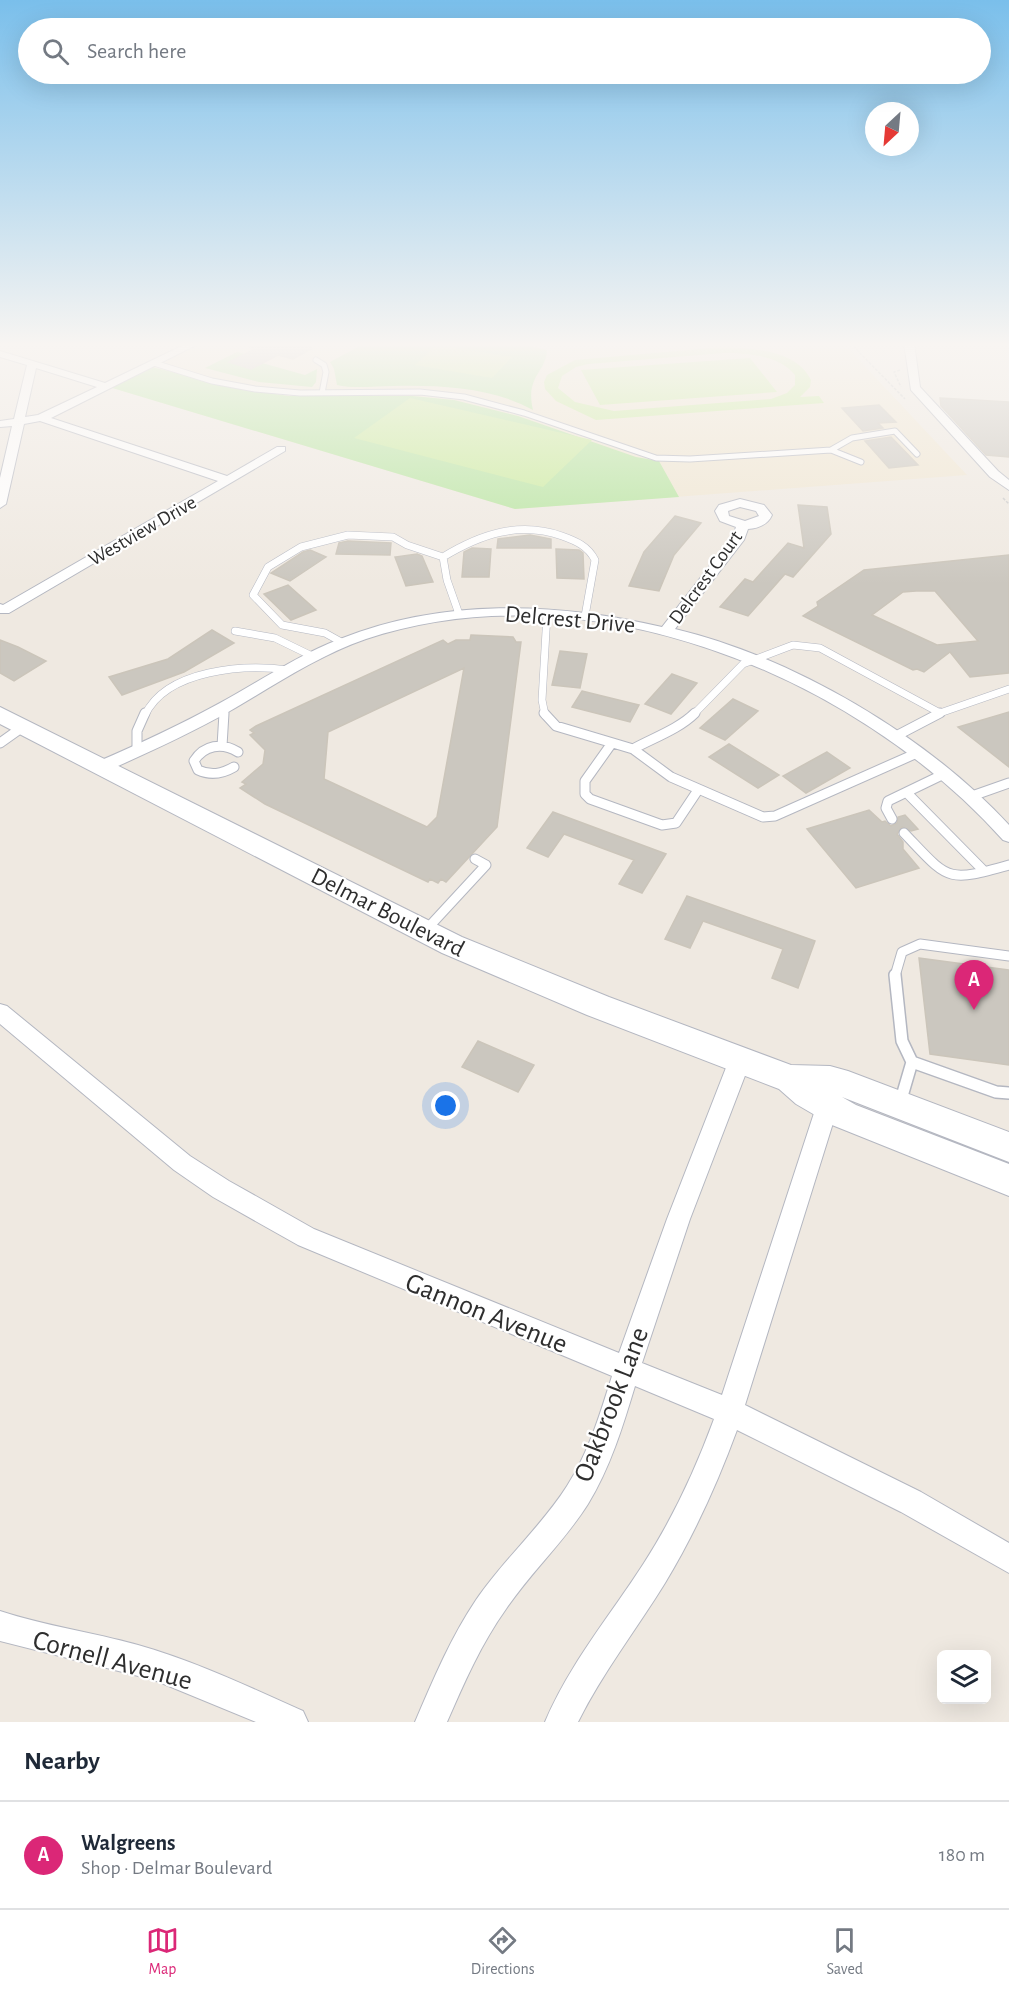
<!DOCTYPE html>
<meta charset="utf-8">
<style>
body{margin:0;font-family:"Alegreya Sans",sans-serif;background:#f6f6f7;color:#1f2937}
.controls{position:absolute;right:18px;bottom:18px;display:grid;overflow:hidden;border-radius:9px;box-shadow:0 6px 24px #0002}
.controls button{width:54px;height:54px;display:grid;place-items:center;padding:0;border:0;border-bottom:2px solid #e0e1e3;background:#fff;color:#1f2937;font:30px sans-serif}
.compass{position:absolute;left:865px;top:102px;width:54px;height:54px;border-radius:50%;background:#fff;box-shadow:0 6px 24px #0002;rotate:206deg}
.you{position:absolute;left:446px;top:1106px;width:21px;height:21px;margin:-15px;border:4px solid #fff;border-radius:50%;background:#1a73e8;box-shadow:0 0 0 9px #1a73e833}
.badge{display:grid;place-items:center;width:39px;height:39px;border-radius:50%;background:#db2777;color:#fff;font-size:20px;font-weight:700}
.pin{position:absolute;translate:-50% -50px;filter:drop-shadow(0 2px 3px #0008)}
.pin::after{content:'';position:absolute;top:32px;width:21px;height:18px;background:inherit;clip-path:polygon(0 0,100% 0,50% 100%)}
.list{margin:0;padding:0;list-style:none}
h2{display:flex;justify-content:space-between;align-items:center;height:78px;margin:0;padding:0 24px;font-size:26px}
h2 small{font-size:20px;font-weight:400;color:#747a83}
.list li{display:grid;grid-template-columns:39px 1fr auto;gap:18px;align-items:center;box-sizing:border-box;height:108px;padding:0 24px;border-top:2px solid #e0e1e3}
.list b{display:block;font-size:22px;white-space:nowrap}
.list p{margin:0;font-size:20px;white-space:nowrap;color:#747a83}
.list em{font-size:20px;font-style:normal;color:#747a83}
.icon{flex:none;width:33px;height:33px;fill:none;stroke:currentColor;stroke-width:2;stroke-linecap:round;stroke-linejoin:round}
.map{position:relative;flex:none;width:1009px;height:1722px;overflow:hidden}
.search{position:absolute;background:#fff;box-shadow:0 6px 24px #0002;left:18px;right:18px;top:18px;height:66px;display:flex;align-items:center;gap:15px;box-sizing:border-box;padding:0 21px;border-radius:33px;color:#747a83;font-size:22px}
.sheet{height:186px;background:#fff}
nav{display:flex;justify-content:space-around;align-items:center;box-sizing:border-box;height:84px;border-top:2px solid #e0e1e3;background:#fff;font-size:16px;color:#747a83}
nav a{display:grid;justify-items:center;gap:3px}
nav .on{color:#db2777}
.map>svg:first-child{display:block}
.education{fill:#f0e6d1}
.green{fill:#b6e59e}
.pitch{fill:#c9ec9a;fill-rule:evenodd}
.building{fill:#cbc7bf;stroke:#cbc5ba;stroke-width:1.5;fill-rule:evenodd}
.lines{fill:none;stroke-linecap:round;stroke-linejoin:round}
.service-far3-casing{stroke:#b4b7c1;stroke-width:7}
.service-far2-casing{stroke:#b4b7c1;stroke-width:8}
.service-far1-casing{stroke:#b4b7c1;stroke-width:11}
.service-casing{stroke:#b4b7c1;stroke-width:14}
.minor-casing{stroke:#b4b7c1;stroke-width:2}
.secondary-casing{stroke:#b4b7c1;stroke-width:2}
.path{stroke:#c9c9c9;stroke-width:1.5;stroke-dasharray:3 1.5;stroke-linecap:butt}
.service-far3{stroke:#fff;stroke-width:5}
.service-far2{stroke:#fff;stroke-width:7}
.service-far1{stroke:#fff;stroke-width:9}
.service{stroke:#fff;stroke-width:11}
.minor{fill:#fff;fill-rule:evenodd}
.secondary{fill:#fff;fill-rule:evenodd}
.labels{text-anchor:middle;stroke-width:4.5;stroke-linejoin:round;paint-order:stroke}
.far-street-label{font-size:20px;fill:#2e2e2e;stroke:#fff}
.street-label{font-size:24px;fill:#2e2e2e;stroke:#fff}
.near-street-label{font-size:28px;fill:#2e2e2e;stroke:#fff}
</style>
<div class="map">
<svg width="1009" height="1722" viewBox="0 0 1009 1722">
<rect width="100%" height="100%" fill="#efe9e1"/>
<!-- education -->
<path class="education" d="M 204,343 L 515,343 L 547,350 L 685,343 L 843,343 L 967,475 L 515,509 L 109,387 Z"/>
<!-- green -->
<path class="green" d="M 365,343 L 516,343 L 547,350 C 546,373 525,376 533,410 C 492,387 439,385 393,386 C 375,386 355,389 337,385 L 334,369 L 330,362 Z
M 237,352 L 245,354 L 229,362 L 251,369 L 262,363 L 305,375 L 317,369 L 316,382 L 312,387 L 259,382 L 205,368 Z
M 152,367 L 247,390 L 289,396 L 413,396 L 454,400 L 518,416 L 636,457 L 659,461 L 679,497 L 515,509 L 109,387 Z"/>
<!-- pitch -->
<path class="pitch" d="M 437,345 L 512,357 L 492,378 L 415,365 Z
M 711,348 C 742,347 795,347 811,380 L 810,387 L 800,397 L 819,396 L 824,403 L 596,420 L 556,401 L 545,389 L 544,382 L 547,375 L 575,360 ZM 724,353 C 747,353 779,355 795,375 L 795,385 L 787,393 L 771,399 L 614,411 L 575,402 L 558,388 L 562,376 L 576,367 L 588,364 Z
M 750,358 L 777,392 L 600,405 L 581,370 Z
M 410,398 L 592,440 L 543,487 L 354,438 Z"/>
<!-- building -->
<path class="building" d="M 250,343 L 301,343 L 298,344 L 313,348 L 293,359 L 278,355 L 251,369 L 229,362 L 255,349 L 250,347 Z
M 940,398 L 1009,402 L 1009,457 L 986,455 L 941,406 Z
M 879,405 L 896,422 L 878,423 L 883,428 L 863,431 L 842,408 Z
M 891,437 L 918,465 L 889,468 L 865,441 Z
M 798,505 L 827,507 L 831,534 L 793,577 L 785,574 L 748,616 L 720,607 L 745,579 L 753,582 L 788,543 L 804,548 Z
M 675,516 L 701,523 L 674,555 L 659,591 L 629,586 L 644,552 Z
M 530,535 L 551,539 L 551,548 L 497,548 L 498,539 Z
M 348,541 L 391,543 L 390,555 L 336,554 L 339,543 Z
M 472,548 L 491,549 L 489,577 L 462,577 L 464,552 Z
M 556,549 L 579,550 L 583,553 L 584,579 L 557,578 Z
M 310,550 L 326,557 L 290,581 L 271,573 L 303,552 Z
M 417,554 L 422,556 L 433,582 L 406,586 L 395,557 Z
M 1009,555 L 1009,673 L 970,677 L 950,652 L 924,672 L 917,669 L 913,670 L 803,616 L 818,606 L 817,602 L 864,570 ZM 916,591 L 935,591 L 978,641 L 937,645 L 872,615 L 903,592 Z
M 288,585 L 316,610 L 291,620 L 264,594 Z
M 212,630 L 234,643 L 184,672 L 122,695 L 109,677 L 168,659 Z
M 471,635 L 513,637 L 516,642 L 521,642 L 497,827 L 446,882 L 441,879 L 438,883 L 430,879 L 428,882 L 265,804 L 240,788 L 246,784 L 242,782 L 263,764 L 265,750 L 250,735 L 254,733 L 250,730 L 256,726 L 443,640 L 448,644 L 456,640 L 470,640 ZM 464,668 L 437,817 L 427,827 L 324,779 L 328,732 Z
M 0,640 L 18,647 L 46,661 L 14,681 L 0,673 Z
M 560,651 L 587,654 L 580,688 L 552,685 Z
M 672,674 L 697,683 L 671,714 L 645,704 Z
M 582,691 L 639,705 L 630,722 L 572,707 Z
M 733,699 L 758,711 L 725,740 L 700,728 Z
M 1009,712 L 1009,767 L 958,727 Z
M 729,744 L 779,775 L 758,788 L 709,757 Z
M 827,752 L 850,768 L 806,793 L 783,776 Z
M 869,810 L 882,822 L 885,821 L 891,826 L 897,823 L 898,817 L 905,815 L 918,829 L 911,831 L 902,827 L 897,834 L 903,842 L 903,849 L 919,868 L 856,888 L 807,829 Z
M 553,812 L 666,854 L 642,893 L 619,884 L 634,860 L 564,834 L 548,857 L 527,848 Z
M 687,896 L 815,941 L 798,988 L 772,978 L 783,949 L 703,921 L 690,948 L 665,939 Z
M 919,958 L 1009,970 L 1009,1065 L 930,1054 Z
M 478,1041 L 534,1065 L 518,1092 L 462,1067 Z"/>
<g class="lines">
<!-- service-far3 casing -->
<g class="service-far3-casing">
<path id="service-far3" d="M 316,360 L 324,365 L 326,372 L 322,393
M 154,363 L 212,381 L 255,389 L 300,393 L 420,392 L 464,397 L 524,413 L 656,458 L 690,459 L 831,450 L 852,438 L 895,431 L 917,454
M 831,450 L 861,462"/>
</g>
<!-- service-far2 casing -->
<g class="service-far2-casing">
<path id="service-far2" d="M 443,557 C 481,534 519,521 562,536 C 576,541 588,546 595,560 L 585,616
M 235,631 L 275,638 L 312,656
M 343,643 L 325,633 L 282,625 L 253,595 L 268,567 L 301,547 L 348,535 L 393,537 L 407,545 L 443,557 L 447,580 L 459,614
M 940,713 L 1009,689
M 145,715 C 167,669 245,664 288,670
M 224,715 L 224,707
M 545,715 L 542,700 L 547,614
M 693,715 L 743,664 L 793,645 L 820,648 L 940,713 L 937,715"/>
</g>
<!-- service-far1 casing -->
<g class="service-far1-casing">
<path id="service-far1" d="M 544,713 L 556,726 L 633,749 L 671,777 L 763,817 L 775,816 L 917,753
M 896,736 L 940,713
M 0,743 L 24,726
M 612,743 L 585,781 L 585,794 L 590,799 L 662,825 L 676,823 L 698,790
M 222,746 L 224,713
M 633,749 C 653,738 679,729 695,713
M 137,751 L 137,731 L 145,713
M 234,767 C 222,774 211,776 198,770 L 194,761 C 204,745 222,742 238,752
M 907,793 L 984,871
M 972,796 L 1009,783
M 892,819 L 886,808 L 888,801 L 944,774
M 904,833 C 949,880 945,883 1009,865
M 425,931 L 486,865 L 475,859
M 895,976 L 902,952 L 920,944 L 1009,956"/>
</g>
<!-- service casing -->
<g class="service-casing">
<path id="service" d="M 895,975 L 902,1041 L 912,1062
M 900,1103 L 912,1062 L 996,1092 L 1009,1093"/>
</g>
<!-- minor casing -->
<g class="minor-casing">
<path id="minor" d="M 188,343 L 200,343 L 51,418 L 227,476 L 277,447 L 285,447 L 285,451 L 9,613 L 0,613 L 0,604 L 3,605 L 218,481 L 40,421 L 24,424 L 6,504 L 0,508 L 0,478 L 12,426 L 0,427 L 0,421 L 14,419 L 27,365 L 0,357 L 0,351 L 105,383 ZM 36,368 L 97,387 L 38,415 L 25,417 Z
M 904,343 L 914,343 L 920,387 L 998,471 L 1009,480 L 1009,490 L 990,477 L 911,390 Z
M 740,499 L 764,505 L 772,515 C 768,525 758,528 748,529 L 744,540 L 675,629 C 793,657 927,736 1009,825 L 1009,842 L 1003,840 C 854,674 587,565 366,639 C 317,656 275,685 230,711 C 191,733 150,752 109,770 L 97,770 L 95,766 L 97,762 C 139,744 180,725 220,703 C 260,681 298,655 340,639 C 442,598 557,602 662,627 L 733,536 L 736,527 L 720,521 L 715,511 L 719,505 ZM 740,507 L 756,511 L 759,516 L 745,521 L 729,516 L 728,511 Z
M 0,1004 L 7,1006 L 190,1156 L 229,1181 L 314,1229 L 619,1353 L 667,1219 L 729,1060 L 733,1054 L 740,1051 L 747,1054 L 751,1060 L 690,1219 L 642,1363 L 722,1395 L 816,1107 L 819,1100 L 827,1097 L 835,1100 L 838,1107 L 745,1405 L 921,1492 L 1009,1543 L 1009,1573 L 901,1512 L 737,1430 C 718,1482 694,1535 665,1583 C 636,1630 603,1672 578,1722 L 545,1722 C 570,1663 610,1616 644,1563 C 673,1518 696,1468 714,1419 L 635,1386 C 623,1426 610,1468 588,1504 C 564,1542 531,1572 506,1609 C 481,1644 464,1683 447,1722 L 415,1722 C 433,1680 451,1637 476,1600 C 504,1559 541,1527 567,1486 C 589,1452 600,1414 612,1376 L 298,1245 L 213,1197 L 174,1170 L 0,1024 Z
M 0,1611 C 45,1626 92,1632 138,1645 C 195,1661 249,1687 303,1711 L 308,1722 L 256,1722 L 154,1680 L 0,1641 Z"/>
</g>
<!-- secondary casing -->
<g class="secondary-casing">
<path id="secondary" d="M 0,707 L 462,937 L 609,997 L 791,1065 L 830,1066 L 848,1071 L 1009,1132 L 1009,1162 L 842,1097 L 856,1105 L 1009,1164 L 1009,1196 L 832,1125 L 796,1104 L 779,1089 L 587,1015 L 442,953 L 0,724 Z"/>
</g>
<!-- path -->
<path class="path" d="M 850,343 L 905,399
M 900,370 L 894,372 L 901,387
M 1003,498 L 1009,504"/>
<!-- service-far3 -->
<use href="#service-far3" class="service-far3"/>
<!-- service-far2 -->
<use href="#service-far2" class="service-far2"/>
<!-- service-far1 -->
<use href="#service-far1" class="service-far1"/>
<!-- service -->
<use href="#service" class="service"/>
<!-- minor -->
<use href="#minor" class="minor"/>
<!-- secondary -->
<use href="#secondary" class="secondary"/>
</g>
<!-- sky -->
<linearGradient id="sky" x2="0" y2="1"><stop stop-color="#7abfeb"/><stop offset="0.59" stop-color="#f8f5f2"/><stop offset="1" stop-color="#f8f5f2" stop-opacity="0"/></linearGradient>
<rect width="1009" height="584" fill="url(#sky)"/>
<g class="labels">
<!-- far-street labels -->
<g class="far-street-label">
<text transform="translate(142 530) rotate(-30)" y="7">Westview Drive</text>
<text transform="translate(705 577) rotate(-54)" y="7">Delcrest Court</text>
</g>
<!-- street labels -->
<g class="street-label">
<text transform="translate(570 619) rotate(5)" y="8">Delcrest Drive</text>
<text transform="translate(388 912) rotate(27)" y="8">Delmar Boulevard</text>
</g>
<!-- near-street labels -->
<g class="near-street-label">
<text transform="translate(487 1312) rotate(22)" y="10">Gannon Avenue</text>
<text transform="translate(610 1404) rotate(-69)" y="10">Oakbrook Lane</text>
<text transform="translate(113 1659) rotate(15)" y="10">Cornell Avenue</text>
</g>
</g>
</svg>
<div class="controls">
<button><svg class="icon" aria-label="layers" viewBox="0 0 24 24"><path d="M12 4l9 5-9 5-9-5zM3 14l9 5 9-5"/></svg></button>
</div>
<svg class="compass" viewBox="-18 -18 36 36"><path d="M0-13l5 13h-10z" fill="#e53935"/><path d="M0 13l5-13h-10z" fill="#747a83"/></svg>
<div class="you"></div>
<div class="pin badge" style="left:974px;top:1010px">A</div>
<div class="search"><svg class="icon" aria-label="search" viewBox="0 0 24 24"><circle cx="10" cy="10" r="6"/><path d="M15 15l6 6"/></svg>Search here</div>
</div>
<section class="sheet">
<h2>Nearby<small></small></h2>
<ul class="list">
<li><span class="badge">A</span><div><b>Walgreens</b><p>Shop · Delmar Boulevard</p></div><em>180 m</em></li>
</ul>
</section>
<nav>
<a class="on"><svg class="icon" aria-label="map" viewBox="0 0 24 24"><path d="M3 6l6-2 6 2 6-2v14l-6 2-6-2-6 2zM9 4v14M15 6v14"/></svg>Map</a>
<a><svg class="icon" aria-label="directions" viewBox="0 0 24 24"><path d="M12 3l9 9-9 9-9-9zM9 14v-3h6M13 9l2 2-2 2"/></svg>Directions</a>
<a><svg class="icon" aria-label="saved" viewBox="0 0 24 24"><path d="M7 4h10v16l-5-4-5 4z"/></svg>Saved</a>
</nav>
